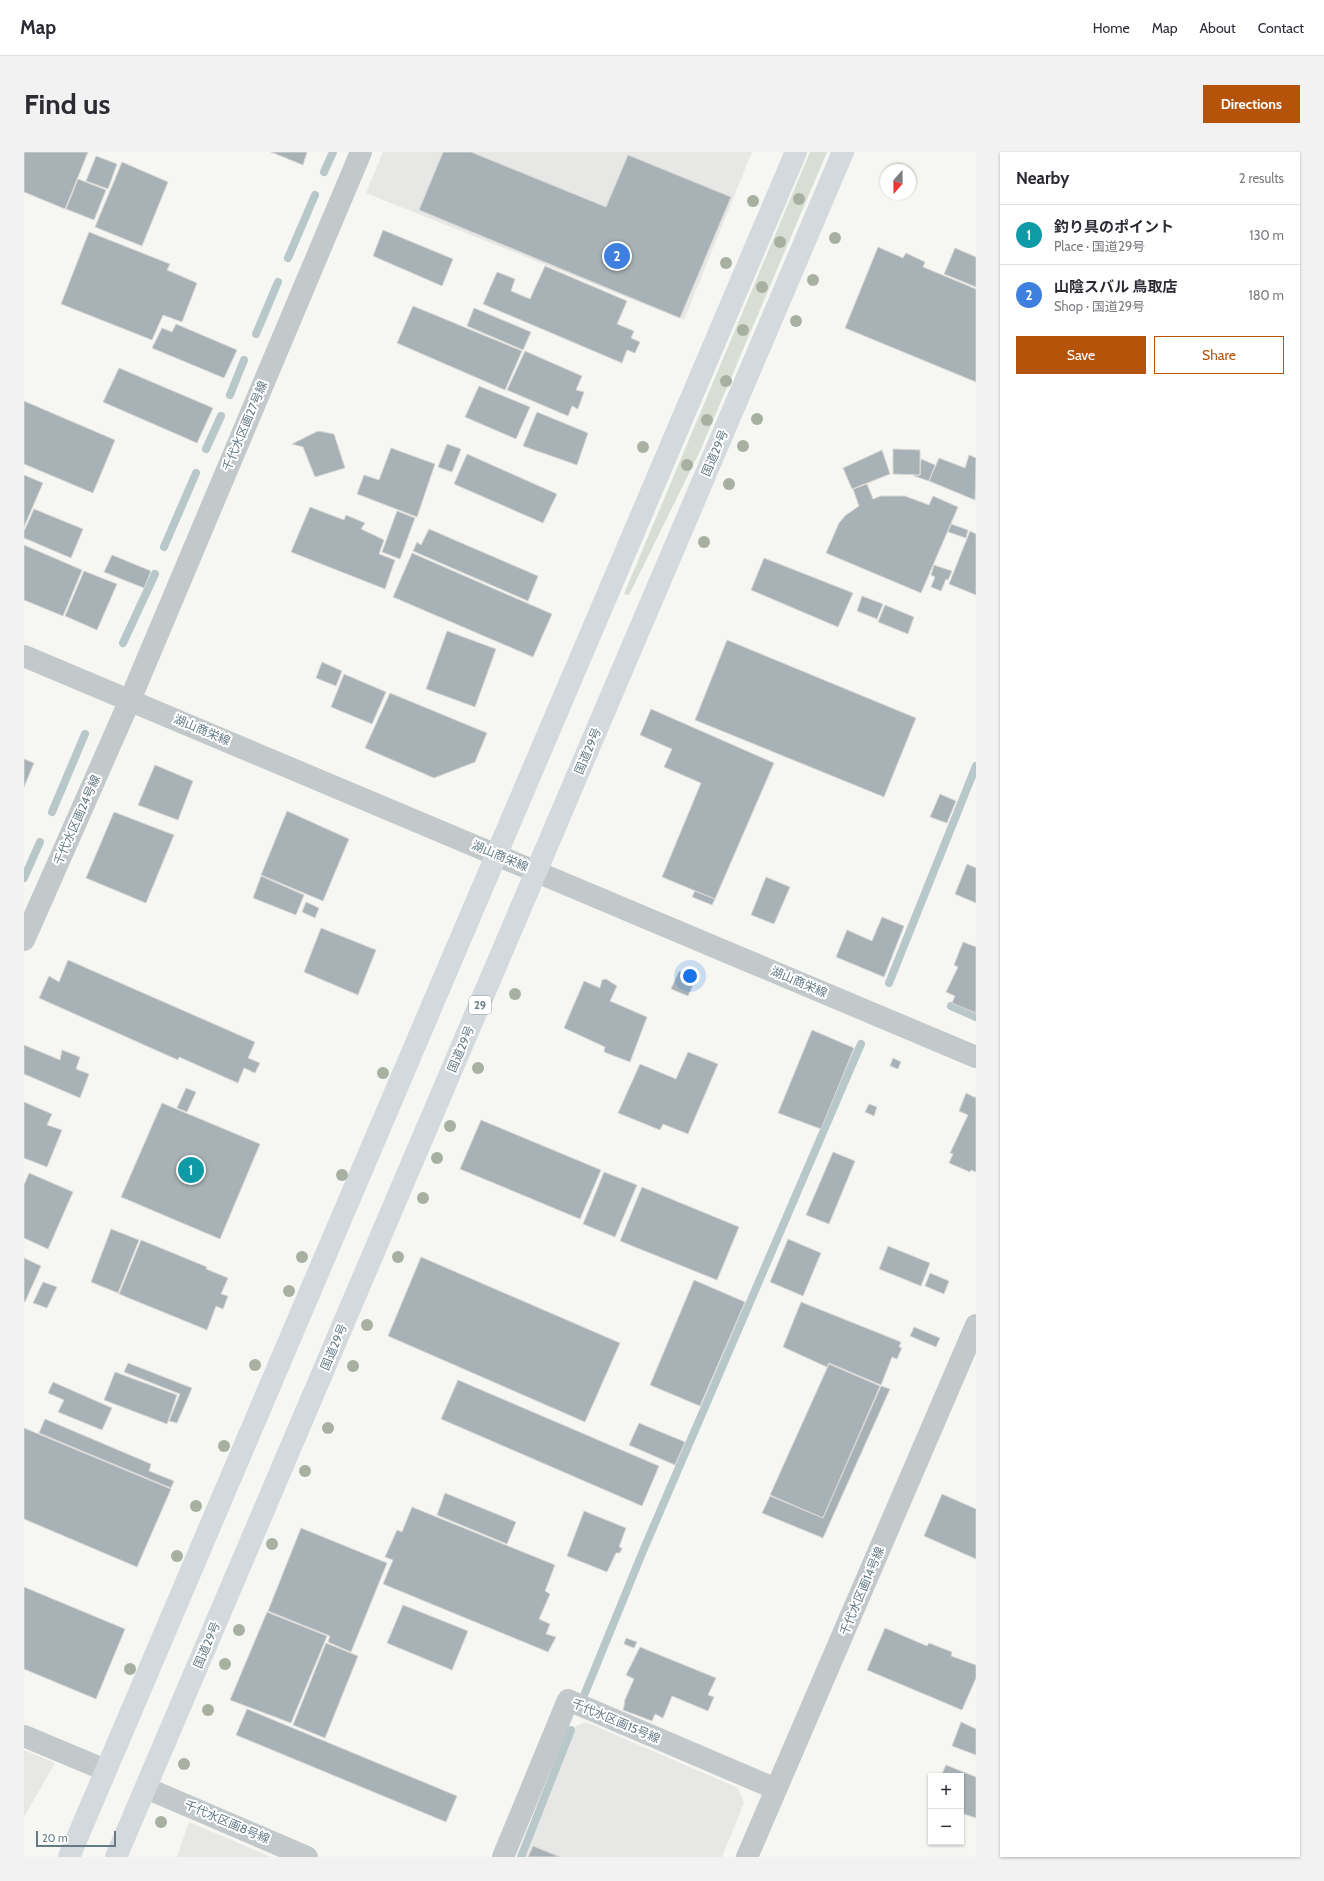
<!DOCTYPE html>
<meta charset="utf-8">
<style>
body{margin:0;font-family:Cabin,"Noto Sans JP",sans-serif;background:#f2f2f3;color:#2b2b33}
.controls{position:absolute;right:12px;bottom:12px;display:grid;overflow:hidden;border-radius:0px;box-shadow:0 1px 3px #0004}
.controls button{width:36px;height:36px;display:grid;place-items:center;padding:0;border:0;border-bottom:1px solid #e1e1e2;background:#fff;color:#2b2b33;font:20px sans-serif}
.compass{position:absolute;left:856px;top:12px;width:36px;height:36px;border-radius:50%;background:#fff;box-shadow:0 1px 3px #0004;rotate:200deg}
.scale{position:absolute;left:12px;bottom:10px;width:80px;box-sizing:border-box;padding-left:4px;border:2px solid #647a85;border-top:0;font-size:11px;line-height:14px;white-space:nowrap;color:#647a85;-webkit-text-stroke:3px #fff;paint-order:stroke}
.you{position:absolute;left:666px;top:824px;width:14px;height:14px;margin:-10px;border:3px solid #fff;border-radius:50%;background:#1a73e8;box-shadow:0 0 0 6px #1a73e833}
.badge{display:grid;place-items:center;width:26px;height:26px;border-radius:50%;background:#b45309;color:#fff;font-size:13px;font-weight:700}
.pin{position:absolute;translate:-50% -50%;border:2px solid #fff;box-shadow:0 1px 4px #0006}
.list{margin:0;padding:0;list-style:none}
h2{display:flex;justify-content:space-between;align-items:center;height:52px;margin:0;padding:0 16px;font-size:17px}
h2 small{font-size:13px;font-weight:400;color:#7c7c81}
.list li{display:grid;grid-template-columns:26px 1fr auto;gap:12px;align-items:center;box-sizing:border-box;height:60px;padding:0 16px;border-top:1px solid #e1e1e2}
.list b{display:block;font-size:15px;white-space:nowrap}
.list p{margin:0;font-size:13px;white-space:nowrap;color:#7c7c81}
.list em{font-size:13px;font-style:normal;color:#7c7c81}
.actions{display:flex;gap:8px;padding:12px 16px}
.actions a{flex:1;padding:9px 0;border:1px solid #b45309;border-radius:0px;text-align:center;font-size:14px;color:#b45309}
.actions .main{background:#b45309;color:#fff}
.map{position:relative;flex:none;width:952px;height:1705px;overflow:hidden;border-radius:0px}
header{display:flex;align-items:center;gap:24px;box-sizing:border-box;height:56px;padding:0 20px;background:#fff;border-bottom:1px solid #e1e1e2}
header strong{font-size:19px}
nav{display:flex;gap:22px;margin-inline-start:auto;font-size:14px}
.intro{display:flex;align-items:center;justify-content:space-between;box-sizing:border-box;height:96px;padding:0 24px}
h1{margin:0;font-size:28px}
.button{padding:10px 18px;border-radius:0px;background:#b45309;color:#fff;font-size:14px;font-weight:700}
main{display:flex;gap:24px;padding:0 24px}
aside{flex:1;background:#fff;border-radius:0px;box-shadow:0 1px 3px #0004}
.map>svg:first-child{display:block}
.built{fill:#e7e7e6}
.green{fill:#d8ded3}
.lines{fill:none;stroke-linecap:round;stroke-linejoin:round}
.stream{stroke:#b8c7c9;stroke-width:8}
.building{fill:#a8b2b6;stroke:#d8d7d5}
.minor{stroke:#c3c8ca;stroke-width:22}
.tertiary{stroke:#c3c8ca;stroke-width:22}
.trunk{stroke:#d4d9dd;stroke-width:22}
.tree{fill:#a7b0a1}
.labels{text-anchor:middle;stroke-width:4;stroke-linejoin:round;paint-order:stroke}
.shield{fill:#fff;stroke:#92a2aa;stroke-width:1}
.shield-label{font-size:11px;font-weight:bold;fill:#647a85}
.street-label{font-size:12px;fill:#647a85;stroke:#fff}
</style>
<header>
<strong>Map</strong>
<nav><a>Home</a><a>Map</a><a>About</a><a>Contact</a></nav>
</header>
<div class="intro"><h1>Find us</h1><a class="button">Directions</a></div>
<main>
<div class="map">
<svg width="952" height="1705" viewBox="0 0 952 1705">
<rect width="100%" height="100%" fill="#f6f6f2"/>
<!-- built -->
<path class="built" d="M 359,0 L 728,0 L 660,168 L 342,41 Z
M 562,1570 L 714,1636 L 720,1651 L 698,1705 L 500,1705 L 552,1574 Z
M 0,1598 L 31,1611 L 0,1665 Z
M 165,1670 L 247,1705 L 153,1705 Z"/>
<!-- green -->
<path class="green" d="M 786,0 L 803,0 L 676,299 L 605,443 L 600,442 Z"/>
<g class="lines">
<!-- stream -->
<path class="stream" d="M 300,20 L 309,0
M 264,106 L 291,43
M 232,182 L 254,130
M 206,243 L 220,208
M 182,297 L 197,264
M 140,395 L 172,321
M 99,491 L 131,422
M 28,660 L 61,582
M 0,726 L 16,690
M 865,831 L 952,614
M 927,854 L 952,865
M 561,1541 L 619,1399 L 837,892
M 497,1705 L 547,1578"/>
</g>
<!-- building -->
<path class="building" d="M 0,0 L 64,0 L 41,57 L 0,40 Z
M 247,0 L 283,0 L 279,13 Z
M 419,0 L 447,0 L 582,55 L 604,3 L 707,45 L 656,166 L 395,58 Z
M 72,4 L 93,12 L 84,37 L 62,29 Z
M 98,10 L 144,30 L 118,94 L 71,75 Z
M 54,27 L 82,38 L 70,68 L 42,57 Z
M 359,78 L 429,107 L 418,134 L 349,104 Z
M 65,80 L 146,112 L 143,118 L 173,131 L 158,170 L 139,163 L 128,188 L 37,152 Z
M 854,95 L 879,106 L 882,101 L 901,110 L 899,115 L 952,137 L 952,230 L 821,176 Z
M 931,96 L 952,105 L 952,135 L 920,122 Z
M 521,114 L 603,149 L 593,172 L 610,179 L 607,186 L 616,190 L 611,201 L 603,198 L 598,211 L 459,152 L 473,120 L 491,127 L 487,139 L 506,147 Z
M 389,154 L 498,199 L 481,238 L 373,191 Z
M 450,156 L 507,180 L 499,198 L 443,174 Z
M 152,172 L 213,198 L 200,226 L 128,196 L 138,176 L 148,180 Z
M 501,199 L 558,224 L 552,238 L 560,240 L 554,257 L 548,254 L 544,264 L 483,238 Z
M 95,216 L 189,256 L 173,291 L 79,250 Z
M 455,234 L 506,255 L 492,287 L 441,265 Z
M 0,249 L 91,288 L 69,341 L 0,312 Z
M 513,260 L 564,281 L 553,313 L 499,294 Z
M 294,279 L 310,282 L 321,316 L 291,325 L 279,295 L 268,292 Z
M 423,292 L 437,297 L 428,320 L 414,315 Z
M 367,296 L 411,312 L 393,365 L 333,342 L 340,323 L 355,328 Z
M 869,297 L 896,298 L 896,323 L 869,322 Z
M 858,298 L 866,322 L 828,337 L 819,316 Z
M 443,302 L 533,342 L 519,371 L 430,332 Z
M 945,303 L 952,306 L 951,348 L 905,329 L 915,306 L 941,316 Z
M 897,307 L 911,313 L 905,329 L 890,324 L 896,323 Z
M 0,323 L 19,331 L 0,375 Z
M 843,332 L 849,347 L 857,344 L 881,344 L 905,353 L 909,344 L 934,355 L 897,441 L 802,401 L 815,371 L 822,363 L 835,354 L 829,337 Z
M 286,355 L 320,368 L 322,363 L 341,371 L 337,377 L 360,388 L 355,402 L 371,408 L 361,437 L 267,400 Z
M 10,357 L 59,377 L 47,406 L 0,386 L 0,379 Z
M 373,359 L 391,366 L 376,407 L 358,400 Z
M 927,372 L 944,378 L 942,386 L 924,380 Z
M 405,377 L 514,424 L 504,449 L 389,399 L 393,390 L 397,393 Z
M 946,379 L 952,382 L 952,443 L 925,432 Z
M 0,393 L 58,418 L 39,464 L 0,448 Z
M 388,401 L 528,462 L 509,505 L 369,445 Z
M 88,403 L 127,419 L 120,436 L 80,420 Z
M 740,406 L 829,441 L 814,475 L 727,438 Z
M 910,413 L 928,419 L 924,428 L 922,427 L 917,439 L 907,435 L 911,425 L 907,423 Z
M 60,419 L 93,432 L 73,478 L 41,464 Z
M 838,444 L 859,452 L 853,467 L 833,459 Z
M 861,453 L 890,465 L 884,482 L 854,470 Z
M 423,479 L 472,497 L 451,555 L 402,537 Z
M 703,488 L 892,566 L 860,645 L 671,568 Z
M 298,510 L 318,519 L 312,534 L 292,526 Z
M 320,522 L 362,540 L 348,572 L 307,555 Z
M 366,541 L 463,581 L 451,610 L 410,626 L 341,596 Z
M 627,557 L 750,611 L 691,747 L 638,725 L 677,631 L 640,615 L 648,597 L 616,583 Z
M 0,607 L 10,611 L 0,635 Z
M 131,613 L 169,629 L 154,668 L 114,653 Z
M 916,642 L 932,649 L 923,671 L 906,665 Z
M 263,659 L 325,687 L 299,749 L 237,723 Z
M 90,660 L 150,683 L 122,751 L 62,726 Z
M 943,712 L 952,716 L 952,751 L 931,742 Z
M 237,724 L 280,743 L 272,763 L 229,746 Z
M 742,725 L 766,735 L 750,772 L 727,763 Z
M 671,739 L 691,747 L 688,753 L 668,745 Z
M 282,750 L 295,756 L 291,766 L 278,760 Z
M 858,765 L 880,774 L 860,825 L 812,805 L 823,778 L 848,789 Z
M 297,776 L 352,798 L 334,843 L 280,820 Z
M 939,790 L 952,795 L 952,861 L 928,851 L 931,844 L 922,840 L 934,815 L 930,813 Z
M 44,808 L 231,890 L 224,906 L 236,911 L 231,921 L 220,916 L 214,931 L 155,905 L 154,908 L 15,846 L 25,824 L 35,830 Z
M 655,819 L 672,826 L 664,844 L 647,837 Z
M 582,827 L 593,834 L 586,849 L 623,865 L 606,910 L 580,900 L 581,895 L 540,876 L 560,829 L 576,836 L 578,828 Z
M 788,878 L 830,896 L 797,977 L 754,961 Z
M 0,893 L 36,908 L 38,898 L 56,905 L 52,917 L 65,922 L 56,946 L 0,922 Z
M 664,900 L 694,912 L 664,982 L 639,972 L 636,978 L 594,961 L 616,912 L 652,927 Z
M 869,906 L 877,910 L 874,917 L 866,914 Z
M 162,936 L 172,940 L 163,960 L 153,956 Z
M 942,941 L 952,946 L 952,944 L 952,1020 L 947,1018 L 946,1020 L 925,1011 L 929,1002 L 926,1001 L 944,963 L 935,959 Z
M 0,950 L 28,962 L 23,973 L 38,978 L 23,1015 L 0,1006 Z
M 138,951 L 236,992 L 196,1087 L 97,1045 Z
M 845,952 L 853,955 L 850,964 L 841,960 Z
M 457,968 L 577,1018 L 556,1067 L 436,1017 Z
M 809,1000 L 831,1009 L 805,1072 L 782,1063 Z
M 580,1020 L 613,1033 L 591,1085 L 559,1072 Z
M 5,1021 L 49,1040 L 24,1097 L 0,1086 L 0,1033 Z
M 618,1035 L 715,1075 L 693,1128 L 596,1089 Z
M 87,1077 L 115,1088 L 94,1141 L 67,1130 Z
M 764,1087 L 797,1101 L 779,1144 L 746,1130 Z
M 117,1088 L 183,1115 L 182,1117 L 204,1126 L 197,1142 L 204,1144 L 199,1157 L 192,1154 L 183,1178 L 95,1142 Z
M 864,1094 L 906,1111 L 897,1134 L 855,1117 Z
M 397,1105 L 596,1191 L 561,1270 L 364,1184 Z
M 0,1106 L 17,1114 L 1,1150 L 0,1149 Z
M 906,1121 L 925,1129 L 920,1142 L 901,1134 Z
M 670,1128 L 721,1150 L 676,1254 L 626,1233 Z
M 19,1130 L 33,1135 L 23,1156 L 9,1151 Z
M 777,1150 L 877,1190 L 875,1195 L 878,1196 L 873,1207 L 868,1205 L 857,1233 L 805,1211 L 803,1215 L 759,1195 Z
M 890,1175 L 916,1186 L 912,1195 L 886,1184 Z
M 104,1211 L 168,1236 L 153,1271 L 145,1269 L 156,1242 L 100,1220 Z
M 805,1212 L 856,1234 L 799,1366 L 746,1343 Z
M 91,1220 L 153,1243 L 143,1272 L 80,1248 Z
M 434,1228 L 635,1314 L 618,1354 L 417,1267 Z
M 29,1230 L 88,1256 L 78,1278 L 34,1260 L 40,1248 L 24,1241 Z
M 857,1234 L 866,1237 L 799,1386 L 738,1361 L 746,1344 L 799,1366 Z
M 21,1267 L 127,1312 L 125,1319 L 150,1329 L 147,1336 L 15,1281 Z
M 615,1271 L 661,1290 L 651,1313 L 605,1293 Z
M 0,1276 L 147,1337 L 113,1415 L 0,1367 Z
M 421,1341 L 492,1370 L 483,1392 L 413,1363 Z
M 918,1342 L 952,1357 L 952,1407 L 900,1384 Z
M 388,1355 L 531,1413 L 521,1439 L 526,1442 L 515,1467 L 526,1472 L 522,1482 L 532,1485 L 524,1500 L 359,1432 L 369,1408 L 361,1405 L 373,1378 L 378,1380 Z
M 560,1359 L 602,1376 L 595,1395 L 598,1396 L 596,1401 L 592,1401 L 583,1420 L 543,1404 Z
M 277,1376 L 363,1411 L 327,1500 L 304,1490 L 306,1484 L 244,1459 Z
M 0,1435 L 101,1477 L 72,1547 L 0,1517 Z
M 379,1453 L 444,1479 L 428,1518 L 363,1491 Z
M 243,1460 L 303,1484 L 267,1571 L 206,1548 Z
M 861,1476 L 903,1494 L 905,1491 L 928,1500 L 927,1504 L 952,1513 L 952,1526 L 938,1558 L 843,1518 Z
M 602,1486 L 613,1490 L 610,1496 L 600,1492 Z
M 302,1491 L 334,1504 L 301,1586 L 269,1573 Z
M 616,1495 L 692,1526 L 684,1543 L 690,1545 L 684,1559 L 648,1544 L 639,1566 L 631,1562 L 628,1569 L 599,1558 L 601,1550 L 600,1550 L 610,1527 L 602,1523 Z
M 223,1557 L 433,1644 L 422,1670 L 212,1583 Z
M 937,1570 L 952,1577 L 952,1603 L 928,1594 Z
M 922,1613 L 952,1625 L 952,1666 L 937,1661 L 937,1624 L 917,1624 Z
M 509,1694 L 536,1705 L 504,1705 Z"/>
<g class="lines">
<!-- minor -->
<path class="minor" d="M 0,788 L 106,548 L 337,0
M 0,1584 L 81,1618
M 122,1636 L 283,1705
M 479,1705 L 544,1548 L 752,1637
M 723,1705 L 952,1173"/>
<!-- tertiary -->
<path class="tertiary" d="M 0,504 L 952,905"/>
<!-- trunk -->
<path class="trunk" d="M 45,1705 L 772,0
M 92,1705 L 819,0"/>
</g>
<!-- trees -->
<g class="tree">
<circle cx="775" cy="47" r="6"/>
<circle cx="729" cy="49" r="6"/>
<circle cx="811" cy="86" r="6"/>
<circle cx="756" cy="90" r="6"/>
<circle cx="702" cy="111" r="6"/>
<circle cx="789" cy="128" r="6"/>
<circle cx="738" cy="135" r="6"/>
<circle cx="772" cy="169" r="6"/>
<circle cx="719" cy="178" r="6"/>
<circle cx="702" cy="229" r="6"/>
<circle cx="733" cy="267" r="6"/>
<circle cx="683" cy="268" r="6"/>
<circle cx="719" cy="294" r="6"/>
<circle cx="619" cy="295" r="6"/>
<circle cx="663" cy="313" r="6"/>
<circle cx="705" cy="332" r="6"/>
<circle cx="680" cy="390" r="6"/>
<circle cx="491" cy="842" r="6"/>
<circle cx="454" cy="916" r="6"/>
<circle cx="359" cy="921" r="6"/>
<circle cx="426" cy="974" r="6"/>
<circle cx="413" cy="1006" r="6"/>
<circle cx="318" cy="1023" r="6"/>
<circle cx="399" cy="1046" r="6"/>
<circle cx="278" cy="1105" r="6"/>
<circle cx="374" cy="1105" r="6"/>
<circle cx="265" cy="1139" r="6"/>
<circle cx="343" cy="1173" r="6"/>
<circle cx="231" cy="1213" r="6"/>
<circle cx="329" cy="1214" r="6"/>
<circle cx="304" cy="1276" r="6"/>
<circle cx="200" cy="1294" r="6"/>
<circle cx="281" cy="1319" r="6"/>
<circle cx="172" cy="1354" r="6"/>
<circle cx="248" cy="1392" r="6"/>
<circle cx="153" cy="1404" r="6"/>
<circle cx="215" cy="1478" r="6"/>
<circle cx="201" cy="1512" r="6"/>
<circle cx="106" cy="1517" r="6"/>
<circle cx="184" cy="1558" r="6"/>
<circle cx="160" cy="1612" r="6"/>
<circle cx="137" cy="1670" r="6"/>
</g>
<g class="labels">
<!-- shield labels -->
<rect class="shield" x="445" y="844" width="22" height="18" rx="3"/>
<g class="shield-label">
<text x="456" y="857">29</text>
</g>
<!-- street labels -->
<g class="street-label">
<text transform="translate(221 274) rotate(-67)" y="4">千代水区画27号線</text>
<text transform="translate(691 301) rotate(-67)" y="4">国道29号</text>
<text transform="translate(178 578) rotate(23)" y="4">湖山商栄線</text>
<text transform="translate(564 599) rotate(-67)" y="4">国道29号</text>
<text transform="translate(53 668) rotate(-66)" y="4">千代水区画24号線</text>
<text transform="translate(476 704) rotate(23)" y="4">湖山商栄線</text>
<text transform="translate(775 830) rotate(23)" y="4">湖山商栄線</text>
<text transform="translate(437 897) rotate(-67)" y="4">国道29号</text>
<text transform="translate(310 1195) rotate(-67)" y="4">国道29号</text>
<text transform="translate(838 1439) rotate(-67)" y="4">千代水区画14号線</text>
<text transform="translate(183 1493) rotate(-67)" y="4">国道29号</text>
<text transform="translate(592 1569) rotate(23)" y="4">千代水区画15号線</text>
<text transform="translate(203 1670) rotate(23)" y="4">千代水区画8号線</text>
</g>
</g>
</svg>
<div class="controls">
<button>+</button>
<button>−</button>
</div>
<svg class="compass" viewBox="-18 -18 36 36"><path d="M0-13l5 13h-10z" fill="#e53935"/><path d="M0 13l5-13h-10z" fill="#7c7c81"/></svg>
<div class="scale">20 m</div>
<div class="you"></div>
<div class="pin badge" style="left:167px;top:1018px;background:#0f9aa8">1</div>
<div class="pin badge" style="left:593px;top:104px;background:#3f7fe0">2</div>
</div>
<aside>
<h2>Nearby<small>2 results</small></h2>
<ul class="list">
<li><span class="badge" style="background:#0f9aa8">1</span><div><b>釣り具のポイント</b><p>Place · 国道29号</p></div><em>130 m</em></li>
<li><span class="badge" style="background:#3f7fe0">2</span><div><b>山陰スバル 鳥取店</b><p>Shop · 国道29号</p></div><em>180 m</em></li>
</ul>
<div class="actions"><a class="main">Save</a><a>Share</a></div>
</aside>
</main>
